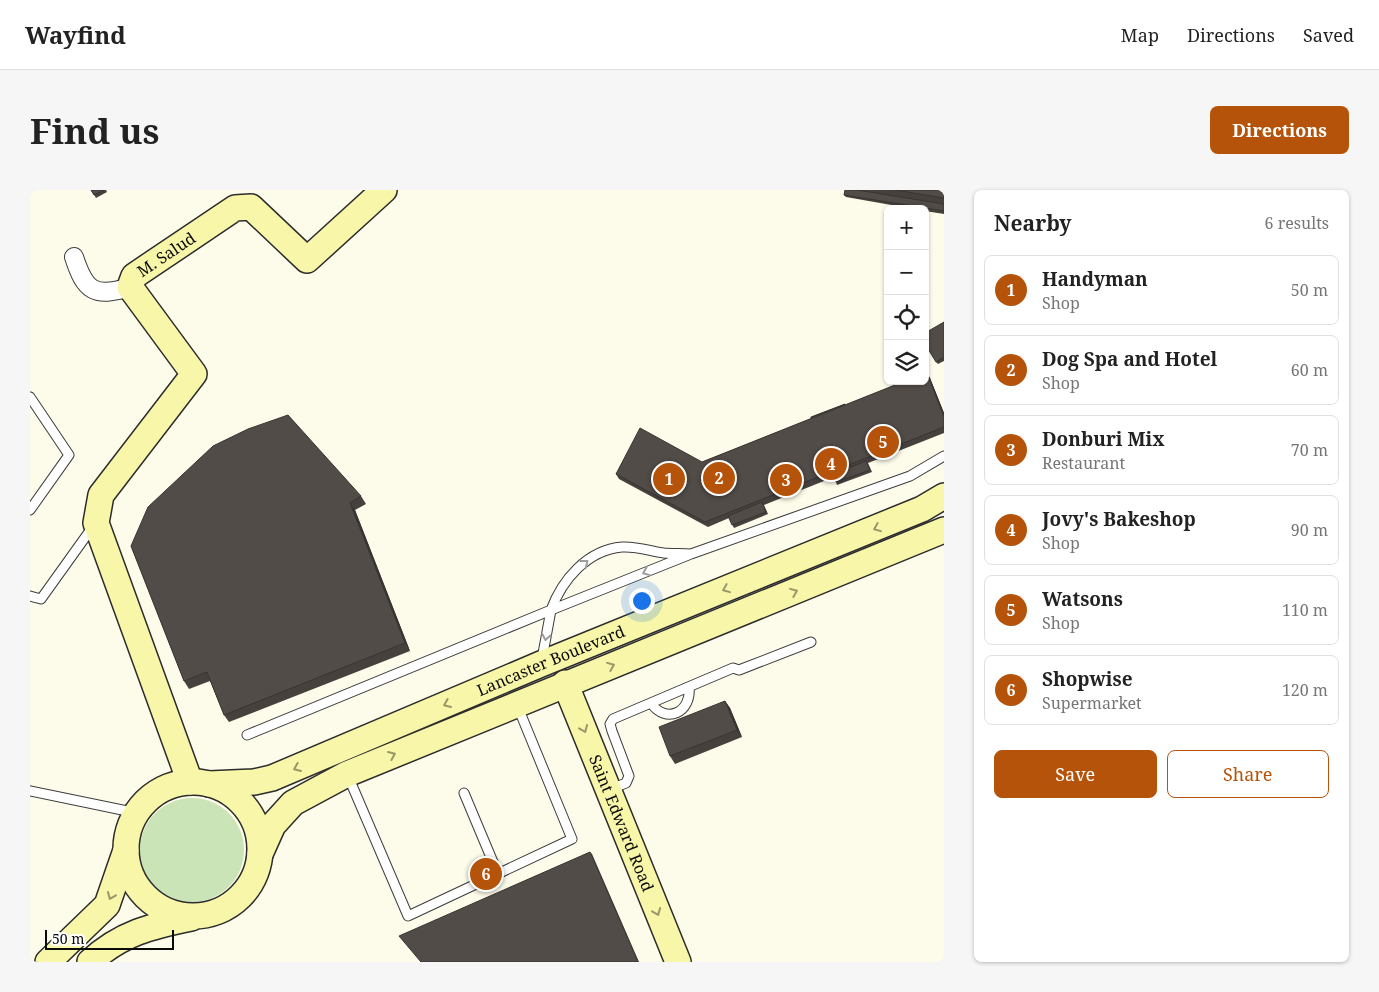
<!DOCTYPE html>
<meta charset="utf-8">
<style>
body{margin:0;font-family:"Noto Serif",serif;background:#f6f6f6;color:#222}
.controls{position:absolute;right:15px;top:15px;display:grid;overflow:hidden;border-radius:8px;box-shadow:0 1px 4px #0004}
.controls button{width:45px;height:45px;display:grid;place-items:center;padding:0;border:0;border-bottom:1px solid #e0e0e0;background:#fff;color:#222;font:25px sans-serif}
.scale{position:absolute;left:15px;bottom:12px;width:129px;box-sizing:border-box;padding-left:5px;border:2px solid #0a0a0a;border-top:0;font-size:14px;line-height:18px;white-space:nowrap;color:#0a0a0a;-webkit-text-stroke:4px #fff;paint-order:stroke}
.you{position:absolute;left:611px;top:410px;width:18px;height:18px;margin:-12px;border:4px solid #fff;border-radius:50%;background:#1a73e8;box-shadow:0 0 0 8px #1a73e833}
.badge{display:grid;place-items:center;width:32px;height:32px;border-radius:50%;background:#b45309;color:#fff;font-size:16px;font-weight:700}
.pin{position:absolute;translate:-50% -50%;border:2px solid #fff;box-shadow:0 1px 5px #0006}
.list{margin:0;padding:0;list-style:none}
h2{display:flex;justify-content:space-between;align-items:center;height:65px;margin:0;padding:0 20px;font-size:21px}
h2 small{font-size:16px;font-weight:400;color:#767676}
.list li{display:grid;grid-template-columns:32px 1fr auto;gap:15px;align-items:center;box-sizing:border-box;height:70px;margin:0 10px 10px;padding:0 10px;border:1px solid #e0e0e0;border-radius:8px}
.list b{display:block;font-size:19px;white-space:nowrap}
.list p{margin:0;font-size:16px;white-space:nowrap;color:#767676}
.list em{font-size:16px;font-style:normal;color:#767676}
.actions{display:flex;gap:10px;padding:15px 20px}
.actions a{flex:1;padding:11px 0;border:1px solid #b45309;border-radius:8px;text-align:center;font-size:18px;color:#b45309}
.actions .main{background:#b45309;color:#fff}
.icon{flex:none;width:28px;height:28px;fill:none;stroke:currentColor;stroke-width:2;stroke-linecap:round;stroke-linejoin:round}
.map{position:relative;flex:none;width:914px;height:772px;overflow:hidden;border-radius:8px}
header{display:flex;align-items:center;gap:30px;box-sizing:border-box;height:70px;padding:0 25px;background:#fff;border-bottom:1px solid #e0e0e0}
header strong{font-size:24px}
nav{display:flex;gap:28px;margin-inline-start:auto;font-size:18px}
.intro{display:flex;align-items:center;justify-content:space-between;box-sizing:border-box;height:120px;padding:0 30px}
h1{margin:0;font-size:35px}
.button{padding:12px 22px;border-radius:8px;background:#b45309;color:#fff;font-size:18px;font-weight:700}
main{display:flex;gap:30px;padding:0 30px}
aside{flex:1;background:#fff;border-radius:8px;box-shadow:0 1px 4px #0004}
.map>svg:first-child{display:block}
.green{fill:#cae4b7}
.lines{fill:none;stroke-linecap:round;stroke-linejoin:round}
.lane-casing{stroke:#3d3d3d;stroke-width:11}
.street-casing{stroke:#3d3d3d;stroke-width:20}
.secondary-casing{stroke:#2c2c2c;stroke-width:28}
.lane{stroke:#fff;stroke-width:9}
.street{stroke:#fff;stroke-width:18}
.secondary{stroke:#f8f6a9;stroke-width:25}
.wall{fill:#47413e}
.shaded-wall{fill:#393532}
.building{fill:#524c48;stroke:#393532}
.oneway{stroke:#999869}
.oneway2{stroke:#9d9d9d}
.labels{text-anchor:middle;stroke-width:5;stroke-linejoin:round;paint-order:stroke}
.street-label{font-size:16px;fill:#0a0a0a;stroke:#fff}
</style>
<header>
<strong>Wayfind</strong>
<nav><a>Map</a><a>Directions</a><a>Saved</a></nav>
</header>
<div class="intro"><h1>Find us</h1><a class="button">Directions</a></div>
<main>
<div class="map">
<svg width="914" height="772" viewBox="0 0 914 772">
<rect width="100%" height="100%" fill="#fdfbe9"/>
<!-- green -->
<path class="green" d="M110 660a52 52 0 1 1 104 0a52 52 0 1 1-104 0Z"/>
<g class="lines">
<!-- lane casing -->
<g class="lane-casing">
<path id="lane" d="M 0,207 L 39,265 L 0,320
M 661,364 C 652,363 643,364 634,363 C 620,361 606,356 592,357 C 557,360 532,390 521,420 L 661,364 L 880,286 L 914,266
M 0,406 L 11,409 L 64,335
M 512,469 L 521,420
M 621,513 C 636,535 662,522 659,497
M 217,545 L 521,420
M 318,586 L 378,726 L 542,649 L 487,515
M 581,599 L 596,593 L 599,586 L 582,541 L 580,534 L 583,529 L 703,478 L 709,480 L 781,452
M 0,601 L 107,623
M 434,603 L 468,684"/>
</g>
<!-- street casing -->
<g class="street-casing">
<path id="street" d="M 44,67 C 55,101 64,108 100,97"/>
</g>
<!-- secondary casing -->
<g class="secondary-casing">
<g id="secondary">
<path id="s1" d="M 535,493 L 648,772"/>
<path id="s2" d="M 160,592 L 66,333 L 71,305 L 164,184 L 100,97 L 104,86 L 205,18 L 221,17 L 277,70 L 354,0"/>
<circle cx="163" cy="659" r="67"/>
<path id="s3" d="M 179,594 L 224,592 L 242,588 L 511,474 L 892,319 L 914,306"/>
<path d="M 230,664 L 243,635 L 263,613 L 317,584 L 914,340"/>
<path d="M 18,772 L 77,715 L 96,660"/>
<path d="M 60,772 C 91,743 122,736 161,728"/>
</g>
</g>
<!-- lane -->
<use href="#lane" class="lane"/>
<!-- street -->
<use href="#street" class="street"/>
<!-- secondary -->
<use href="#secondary" class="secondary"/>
</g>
<!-- wall -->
<path class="wall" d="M 61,0 L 76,0 L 77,2 L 66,8 Z
M 815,0 L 914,0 L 914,24 L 895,21 L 895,19 L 884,19 L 816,7 L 814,5 Z
M 914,132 L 914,171 L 908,174 L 906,172 Z
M 897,183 L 900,188 L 914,223 L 914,243 L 838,273 L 842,282 L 807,295 L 804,287 L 734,315 L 738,324 L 704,338 L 699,328 L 678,337 L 589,289 L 586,284 L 672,272 Z
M 331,306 L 336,314 L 325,320 L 380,461 L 199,532 L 194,525 L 180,491 L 159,499 L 154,491 L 101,356 Z
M 695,511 L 700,518 L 712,547 L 645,574 L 640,566 Z"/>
<!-- shaded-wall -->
<path class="shaded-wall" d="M 897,183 L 900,188 L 914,223 L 914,227 Z
M 320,313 L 325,320 L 380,461 L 375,453 Z
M 695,511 L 700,518 L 712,547 L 707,540 Z
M 560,662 L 562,664 L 609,772 L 608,772 Z"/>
<!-- building -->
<path class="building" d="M 61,0 L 74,0 L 64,5 Z
M 815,0 L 827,0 L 914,14 L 914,21 L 814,5 Z
M 865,0 L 914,0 L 914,8 Z
M 914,132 L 914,167 L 906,172 L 895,154 L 895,143 Z
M 895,183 L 897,183 L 914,227 L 914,237 L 675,332 L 586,284 L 610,238 L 672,272 L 875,191 L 895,191 Z
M 815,214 L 815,215 L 781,228 L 781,227 Z
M 258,225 L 331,306 L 320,313 L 375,453 L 194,525 L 177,482 L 154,491 L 101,356 L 118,317 L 183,256 L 218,239 Z
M 836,271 L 840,280 L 806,292 L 803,284 Z
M 732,312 L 736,322 L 702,335 L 698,326 Z
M 695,511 L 707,540 L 640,566 L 629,537 Z
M 560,662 L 608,772 L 391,772 L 369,746 Z"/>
<!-- one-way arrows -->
<defs><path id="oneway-chevron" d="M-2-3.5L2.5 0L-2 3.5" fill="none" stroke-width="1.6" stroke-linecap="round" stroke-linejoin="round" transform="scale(1.25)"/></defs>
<g class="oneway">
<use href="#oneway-chevron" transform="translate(847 338) rotate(158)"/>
<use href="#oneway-chevron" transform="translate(696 399) rotate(158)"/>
<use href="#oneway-chevron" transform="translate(764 402) rotate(-22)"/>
<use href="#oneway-chevron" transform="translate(581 476) rotate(-22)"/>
<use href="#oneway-chevron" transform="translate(417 514) rotate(157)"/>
<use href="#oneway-chevron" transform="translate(554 539) rotate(68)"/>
<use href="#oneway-chevron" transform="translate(362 565) rotate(-23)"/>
<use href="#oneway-chevron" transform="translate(267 578) rotate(157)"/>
<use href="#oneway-chevron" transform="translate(81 706) rotate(113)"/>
<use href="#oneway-chevron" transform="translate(627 722) rotate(68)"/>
</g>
<g class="oneway2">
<use href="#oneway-chevron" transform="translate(555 373) rotate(-38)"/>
<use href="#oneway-chevron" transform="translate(616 382) rotate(158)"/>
<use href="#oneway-chevron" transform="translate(516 447) rotate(100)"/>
</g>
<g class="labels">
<!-- street labels -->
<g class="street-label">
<text dy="6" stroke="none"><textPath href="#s2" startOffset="615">M. Salud</textPath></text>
<text dy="6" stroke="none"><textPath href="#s3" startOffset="366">Lancaster Boulevard</textPath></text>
<text dy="6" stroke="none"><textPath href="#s1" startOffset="151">Saint Edward Road</textPath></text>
</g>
</g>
</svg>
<div class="controls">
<button>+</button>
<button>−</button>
<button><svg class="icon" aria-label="locate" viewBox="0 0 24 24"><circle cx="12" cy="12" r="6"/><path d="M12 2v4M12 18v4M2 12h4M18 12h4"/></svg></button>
<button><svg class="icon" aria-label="layers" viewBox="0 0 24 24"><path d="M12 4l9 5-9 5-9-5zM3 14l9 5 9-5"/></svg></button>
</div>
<div class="scale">50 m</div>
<div class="you"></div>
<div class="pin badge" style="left:639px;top:289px">1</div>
<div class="pin badge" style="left:689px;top:288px">2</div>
<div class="pin badge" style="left:756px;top:290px">3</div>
<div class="pin badge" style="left:801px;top:274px">4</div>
<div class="pin badge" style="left:853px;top:252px">5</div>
<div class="pin badge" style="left:456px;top:684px">6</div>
</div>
<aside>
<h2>Nearby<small>6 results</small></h2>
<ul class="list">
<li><span class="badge">1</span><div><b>Handyman</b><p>Shop</p></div><em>50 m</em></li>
<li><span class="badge">2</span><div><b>Dog Spa and Hotel</b><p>Shop</p></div><em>60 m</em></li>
<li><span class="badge">3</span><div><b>Donburi Mix</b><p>Restaurant</p></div><em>70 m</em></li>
<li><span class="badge">4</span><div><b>Jovy's Bakeshop</b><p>Shop</p></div><em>90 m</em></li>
<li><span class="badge">5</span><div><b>Watsons</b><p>Shop</p></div><em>110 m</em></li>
<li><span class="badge">6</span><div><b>Shopwise</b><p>Supermarket</p></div><em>120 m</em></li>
</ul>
<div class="actions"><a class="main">Save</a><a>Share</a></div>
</aside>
</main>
